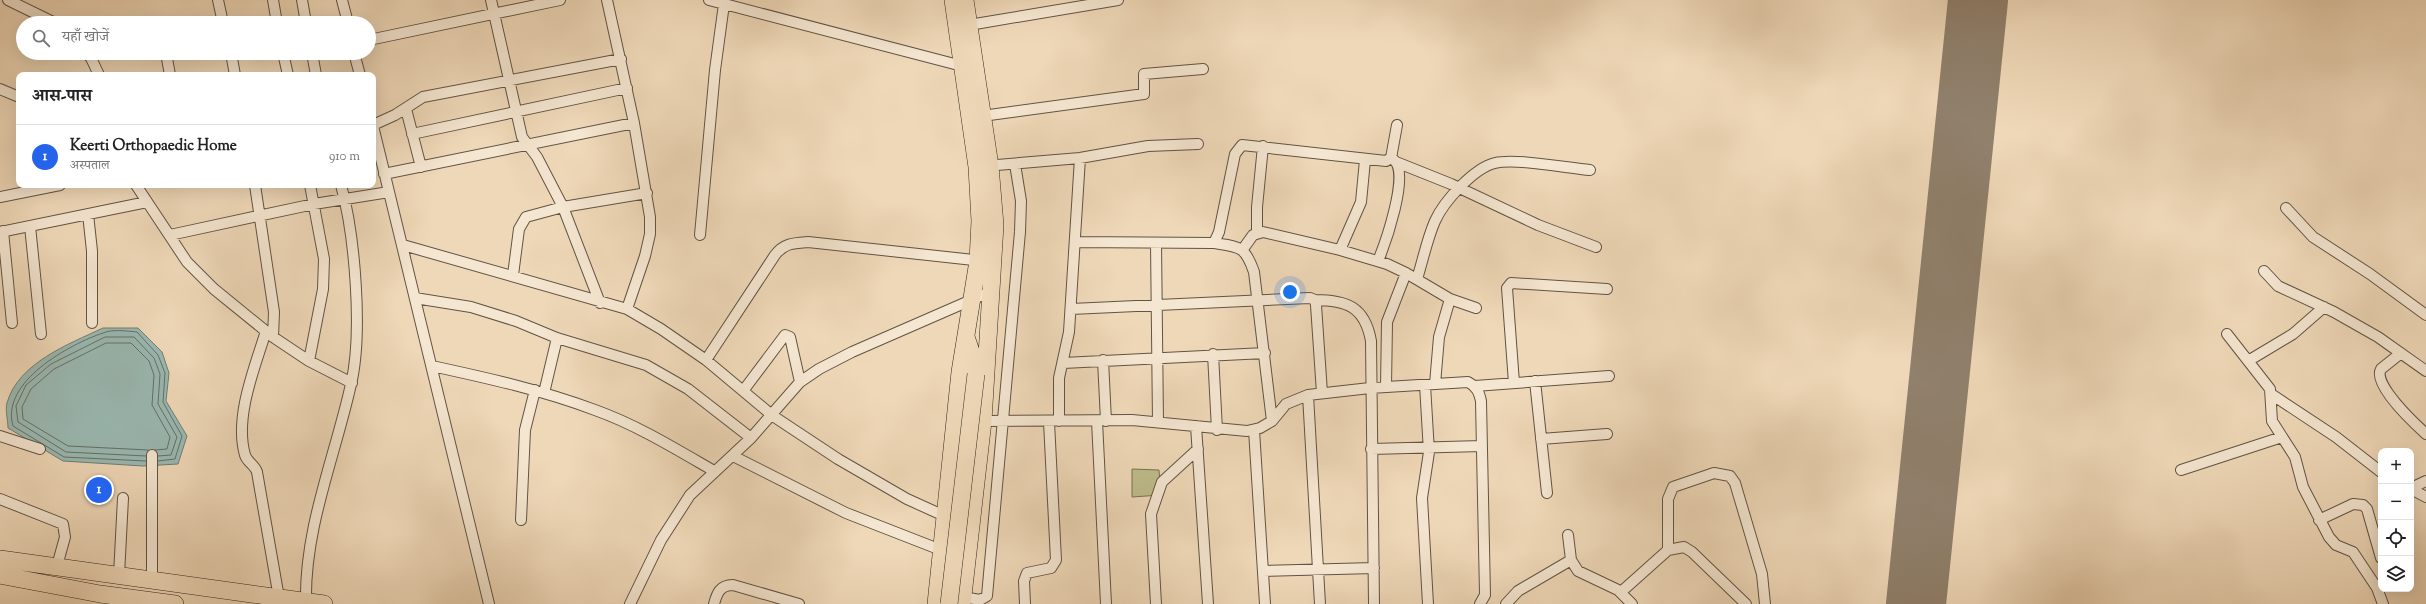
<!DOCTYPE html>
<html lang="hi">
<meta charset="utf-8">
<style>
body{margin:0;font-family:"Sorts Mill Goudy","Noto Serif Devanagari",serif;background:#f2f2f2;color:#202124}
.controls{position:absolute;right:12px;bottom:12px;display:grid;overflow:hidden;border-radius:8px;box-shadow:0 4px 16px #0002}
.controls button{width:36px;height:36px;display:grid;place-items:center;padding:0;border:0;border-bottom:1px solid #e0e0e0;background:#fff;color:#202124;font:20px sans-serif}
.you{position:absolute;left:1290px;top:292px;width:14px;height:14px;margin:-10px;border:3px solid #fff;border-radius:50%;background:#1a73e8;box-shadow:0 0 0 6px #1a73e833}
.badge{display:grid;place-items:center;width:26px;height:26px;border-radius:50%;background:#2563eb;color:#fff;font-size:13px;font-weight:700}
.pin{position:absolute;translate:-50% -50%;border:2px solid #fff;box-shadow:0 1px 4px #0006}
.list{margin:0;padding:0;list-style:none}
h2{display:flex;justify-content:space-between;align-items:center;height:52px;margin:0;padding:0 16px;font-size:17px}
h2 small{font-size:13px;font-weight:400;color:#757577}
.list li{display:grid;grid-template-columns:26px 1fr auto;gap:12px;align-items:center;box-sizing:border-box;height:64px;padding:0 16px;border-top:1px solid #e0e0e0}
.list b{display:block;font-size:15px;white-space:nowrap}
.list p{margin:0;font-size:13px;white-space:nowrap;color:#757577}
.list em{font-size:13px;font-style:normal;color:#757577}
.icon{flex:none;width:22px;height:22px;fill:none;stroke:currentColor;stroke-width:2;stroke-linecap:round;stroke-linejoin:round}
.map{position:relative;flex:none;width:2426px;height:604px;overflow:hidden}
.search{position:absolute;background:#fff;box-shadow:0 4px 16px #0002;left:16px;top:16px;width:360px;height:44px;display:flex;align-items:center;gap:10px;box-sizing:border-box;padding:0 14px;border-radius:22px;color:#757577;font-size:15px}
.panel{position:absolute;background:#fff;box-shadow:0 4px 16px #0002;left:16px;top:72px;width:360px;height:116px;border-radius:8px}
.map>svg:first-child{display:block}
.green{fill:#bebd8b;stroke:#787255}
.water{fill:#9ab9b2;stroke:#707f77}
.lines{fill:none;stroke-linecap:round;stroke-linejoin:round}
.shore{stroke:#667068;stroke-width:1}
.taxiway{stroke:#90806c;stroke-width:24}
.runway{stroke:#90806c;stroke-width:60}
.street-casing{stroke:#605445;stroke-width:12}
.primary-casing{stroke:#31281f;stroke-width:18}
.street{stroke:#f5e6d1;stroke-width:10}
.primary{stroke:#efd8b8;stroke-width:17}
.primary-bridge-casing{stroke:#31281f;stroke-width:18;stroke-linecap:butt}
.primary-bridge{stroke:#efd8b8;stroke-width:17}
</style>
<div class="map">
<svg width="2426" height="604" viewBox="0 0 2426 604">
<rect width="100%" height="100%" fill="#efd8b8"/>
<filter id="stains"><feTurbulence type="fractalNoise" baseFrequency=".005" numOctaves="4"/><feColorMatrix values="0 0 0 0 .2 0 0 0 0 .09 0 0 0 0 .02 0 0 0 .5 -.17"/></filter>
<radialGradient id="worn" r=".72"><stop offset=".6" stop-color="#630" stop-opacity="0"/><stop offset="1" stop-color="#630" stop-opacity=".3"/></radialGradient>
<!-- green -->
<path class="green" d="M 1132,469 L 1159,470 L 1161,495 L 1132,497 Z"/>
<!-- water -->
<path class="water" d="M 103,328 L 138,328 L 162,352 L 169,373 L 166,401 L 187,436 L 178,464 L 143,466 L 63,461 L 8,428 C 8,420 5,410 7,403 C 18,363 69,344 103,328 Z"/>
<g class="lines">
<!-- shore -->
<path class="shore" d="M 148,450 L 68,446 L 23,419 L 22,407 L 31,389 L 54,369 L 106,343 L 131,343 L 149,361 L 154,375 L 152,405 L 170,437 L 167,449 L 155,450
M 146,456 L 66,452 L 18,422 L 16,406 L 26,385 L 51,364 L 105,337 L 134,337 L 154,358 L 160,374 L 158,404 L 177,437 L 171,455 L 158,456
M 146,461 L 64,457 L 13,426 C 0,382 70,344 103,333 C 112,329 127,331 137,332 L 158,355 L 165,373 L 163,402 L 182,436 L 175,459 L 158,461"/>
<!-- taxiway -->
<path class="taxiway" d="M 1974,0 L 1978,1"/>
<!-- runway -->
<path class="runway" d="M 1916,604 L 1978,0"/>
<!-- street casing -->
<g class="street-casing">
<path id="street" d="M 8,0 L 55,23
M 218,0 L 223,23
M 273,0 L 277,23
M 302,0 L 306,23
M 342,0 L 348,23
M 491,0 L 522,137 L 537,157 L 563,207 L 600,303
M 607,0 L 634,123 L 650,217 L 650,234 L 645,256 L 627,309
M 709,0 L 966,67
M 969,25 L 1118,0
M 369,40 L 560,0
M 86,53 L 91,58 L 99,75
M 166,53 L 170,75
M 231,53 L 235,75
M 283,53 L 288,75
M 312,53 L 316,75
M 354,53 L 360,75
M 0,89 L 19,97
M 406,109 L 421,167
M 982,116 L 1144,94 L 1144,74 L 1203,69
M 373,125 L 395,115 L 423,97 L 621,59
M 373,126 L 489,604
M 412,134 L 627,88
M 1396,162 L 1451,184 L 1538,225 L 1596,247
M 985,166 L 1080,158 L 1148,146 L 1198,144
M 384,174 L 634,123
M 136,185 L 187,262 L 214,289 L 273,337 L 309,361 L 352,383
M 255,185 L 274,312 L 273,337
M 0,197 L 60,185
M 2286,208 L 2313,237 L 2370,274 L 2426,315
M 88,214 L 92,251 L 92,323
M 30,226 L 41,334
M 3,231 L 12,323
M 0,232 L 147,202
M 1257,232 L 1257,207 L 1263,146
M 170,235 L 314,204 L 389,192
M 700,235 L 715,70 L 724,4
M 1075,242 L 1214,243 L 1219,232 L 1235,154 L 1242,145 L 1386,161 L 1391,158 L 1397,125
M 1156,243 L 1158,422
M 1214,243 C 1240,247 1245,246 1254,272 L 1272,421
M 403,245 L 627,309 L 661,329 L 706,360 L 773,416 L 838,459 L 907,499 L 949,518
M 1243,249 L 1253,235 L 1263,232 L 1340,250 L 1387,264 L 1406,273 L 1450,299 L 1476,308
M 1340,250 L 1361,202 L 1365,160
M 1378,261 C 1385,244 1410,174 1394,160
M 2264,271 L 2278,286 L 2334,312 L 2378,337 L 2426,371
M 513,275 L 519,229 L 526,217 L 563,207 L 647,193
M 1417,279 C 1423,260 1427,239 1435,221 C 1444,201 1474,168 1495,163 C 1515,158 1567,168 1590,170
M 415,298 L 471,307 L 516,321 L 557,338 L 646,365 L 688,389 L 751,438
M 1315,300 C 1347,300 1365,307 1371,341 L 1374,604
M 1071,309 L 1310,298 L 1315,300 L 1316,305 L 1322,393
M 266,331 C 255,367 234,417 245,455 C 247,462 255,465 257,472 L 279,598
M 2227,334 L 2270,389 L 2272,421 L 2295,457 L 2303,487 L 2329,537 L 2336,545 L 2353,552 L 2377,588 L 2383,604
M 2401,353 L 2381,369 C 2372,384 2415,424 2426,434
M 1213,354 L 1217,430
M 706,360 L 775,255 C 784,243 794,243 808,242 L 983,261
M 1103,360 L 1106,421
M 309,361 L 323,289 L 324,259 L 310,185
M 2248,361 L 2293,334 L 2324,307
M 1063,363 L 1265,353
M 432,366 C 487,378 542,390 595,410 C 637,425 676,449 714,471
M 1535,381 L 1547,493
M 1514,383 L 1507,288 L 1511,283 L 1607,289
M 1435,384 L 1439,337 L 1450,299
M 1425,385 L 1429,452 L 1422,498 L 1428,604
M 1475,386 L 1609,376
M 1386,387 L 1387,322 L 1406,273
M 743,391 L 785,335 L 790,337 L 800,382
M 544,393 L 557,338
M 2271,394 L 2336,437 L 2381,472
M 1308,395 L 1320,604
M 983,421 L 1132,420 L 1247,431 L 1260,428 L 1272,421 L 1286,404 L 1308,395 L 1370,388 L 1468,382 C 1477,387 1479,392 1481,401 L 1485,595 L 1480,604
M 1059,421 L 1059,378 L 1069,332 L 1080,158
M 1097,421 L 1106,604
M 1196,426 L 1208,604
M 1254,430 L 1265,604
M 0,436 L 40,449
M 1541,439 L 1607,434
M 1371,449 L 1482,446
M 152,455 L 152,580
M 733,456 L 846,513 L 941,550
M 2181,470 L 2282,437
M 2411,488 L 2426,481
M 2411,489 L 2426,497
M 0,499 L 63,524 L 65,537 L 57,566
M 521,520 L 525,430 L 535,390
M 2319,520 L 2353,504 L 2363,505 L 2367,509 L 2381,558
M 1568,535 L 1571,560 L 1578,571 L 1618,590 L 1632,604
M 1668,550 L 1668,499 L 1673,487 L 1714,473 L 1730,476 L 1735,483 L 1762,574 L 1765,604
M 1263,571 L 1374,568
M 119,575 L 123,498
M 1621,592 L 1668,550 L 1684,547 L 1692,552 L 1746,604
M 963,597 L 980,600 L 987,596 L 1020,232 L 1021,201 L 1015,164
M 306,604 C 304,528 335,457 351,384 C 363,333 355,236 341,185
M 630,604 L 661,540 L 690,495 L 751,438 L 800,382 L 819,369 L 852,352 L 992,291
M 714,604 C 717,593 720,585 733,585 L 799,604
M 1025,604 L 1024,581 L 1027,573 L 1051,568 L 1056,560 L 1049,422
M 1156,604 L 1151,514 L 1162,482 L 1198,449
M 1506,604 L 1518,591 L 1571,560"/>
</g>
<!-- primary casing -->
<g class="primary-casing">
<path id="primary" d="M 966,337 L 977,369
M 0,559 L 324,604
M 0,575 L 100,594 L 175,604
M 936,604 L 960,372 L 978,261 L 980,221 L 977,167 L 953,0
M 962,604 L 983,421 L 995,225 L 990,166 L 965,0"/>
</g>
<!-- street -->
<use href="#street" class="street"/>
<!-- primary -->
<use href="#primary" class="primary"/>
<!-- primary-bridge casing -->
<g class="primary-bridge-casing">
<path id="primary-bridge" d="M 949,604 L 976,374"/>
</g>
<!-- primary-bridge -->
<use href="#primary-bridge" class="primary-bridge"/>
</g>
<rect width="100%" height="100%" filter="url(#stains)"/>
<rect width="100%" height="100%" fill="url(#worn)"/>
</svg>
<div class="controls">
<button>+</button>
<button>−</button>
<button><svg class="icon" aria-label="locate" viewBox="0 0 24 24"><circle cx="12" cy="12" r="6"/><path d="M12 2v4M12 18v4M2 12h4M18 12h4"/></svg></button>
<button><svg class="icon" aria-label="layers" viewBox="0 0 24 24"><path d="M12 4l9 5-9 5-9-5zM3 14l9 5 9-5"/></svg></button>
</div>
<div class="you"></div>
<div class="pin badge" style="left:99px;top:490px">1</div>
<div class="search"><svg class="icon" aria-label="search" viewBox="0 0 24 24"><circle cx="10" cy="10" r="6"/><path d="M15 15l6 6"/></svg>यहाँ खोजें</div>
<section class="panel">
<h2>आस-पास<small></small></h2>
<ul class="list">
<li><span class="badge">1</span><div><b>Keerti Orthopaedic Home</b><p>अस्पताल</p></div><em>910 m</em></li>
</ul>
</section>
</div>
